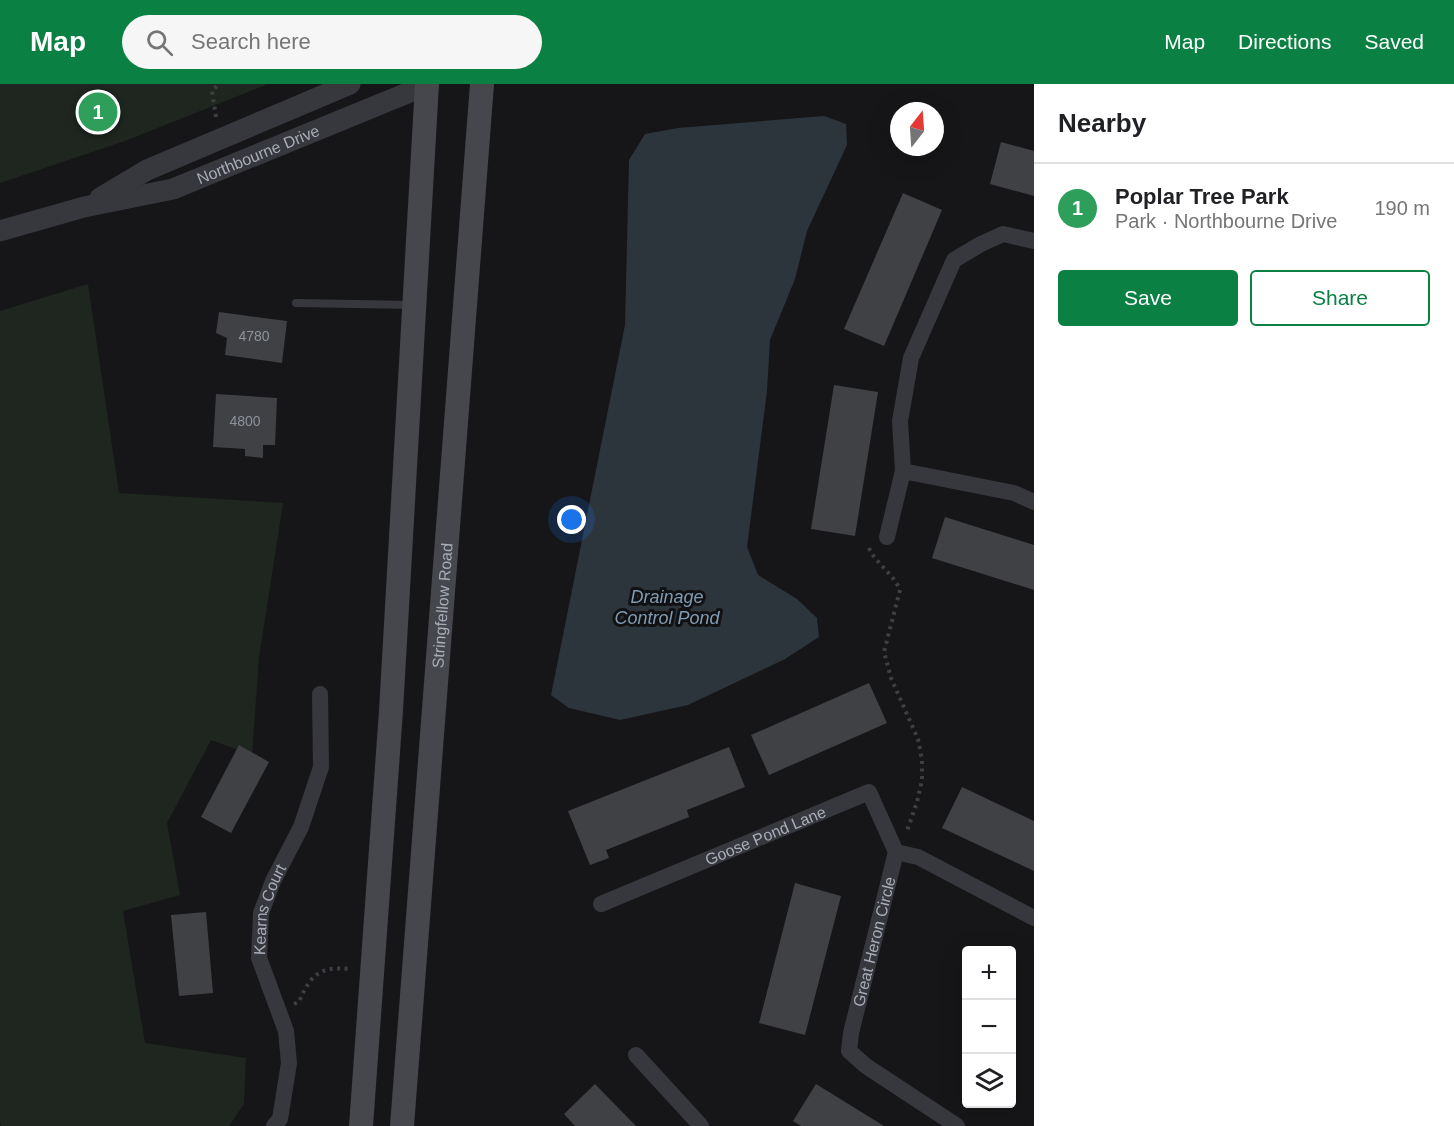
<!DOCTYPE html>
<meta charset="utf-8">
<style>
body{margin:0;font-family:Arial,sans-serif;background:#f6f6f6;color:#202124}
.controls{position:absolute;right:18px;bottom:18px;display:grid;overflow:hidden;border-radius:6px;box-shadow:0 6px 24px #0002}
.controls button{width:54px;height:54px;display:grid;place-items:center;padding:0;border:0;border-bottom:2px solid #e0e0e0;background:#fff;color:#202124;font:30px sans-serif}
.compass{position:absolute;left:890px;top:18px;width:54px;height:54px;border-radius:50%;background:#fff;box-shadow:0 6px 24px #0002;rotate:17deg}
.you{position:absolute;left:572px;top:436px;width:21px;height:21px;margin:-15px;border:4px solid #fff;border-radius:50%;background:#1a73e8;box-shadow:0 0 0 9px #1a73e833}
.badge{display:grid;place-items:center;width:39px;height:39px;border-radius:50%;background:#0b8043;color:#fff;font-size:20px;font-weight:700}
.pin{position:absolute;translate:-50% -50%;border:3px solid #fff;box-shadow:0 2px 6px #0006}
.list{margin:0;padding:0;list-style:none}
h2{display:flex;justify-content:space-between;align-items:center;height:78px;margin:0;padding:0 24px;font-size:26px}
h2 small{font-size:20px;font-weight:400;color:#757577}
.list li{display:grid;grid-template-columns:39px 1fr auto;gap:18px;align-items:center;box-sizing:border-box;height:90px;padding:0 24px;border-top:2px solid #e0e0e0}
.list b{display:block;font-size:22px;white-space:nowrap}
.list p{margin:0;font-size:20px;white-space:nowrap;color:#757577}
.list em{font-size:20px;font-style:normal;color:#757577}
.actions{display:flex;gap:12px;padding:18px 24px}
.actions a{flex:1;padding:14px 0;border:2px solid #0b8043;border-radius:6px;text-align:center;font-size:21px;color:#0b8043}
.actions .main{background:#0b8043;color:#fff}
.icon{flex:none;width:33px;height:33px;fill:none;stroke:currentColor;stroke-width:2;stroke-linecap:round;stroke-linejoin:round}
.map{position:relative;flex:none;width:1034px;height:1042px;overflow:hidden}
header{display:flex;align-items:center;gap:36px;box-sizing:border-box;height:84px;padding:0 30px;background:#0b8043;color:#fff}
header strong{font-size:28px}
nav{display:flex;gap:33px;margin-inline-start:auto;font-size:21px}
.search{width:420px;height:54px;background:#f6f6f6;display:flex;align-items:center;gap:15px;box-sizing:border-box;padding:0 21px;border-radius:33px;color:#757577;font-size:22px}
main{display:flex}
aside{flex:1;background:#fff}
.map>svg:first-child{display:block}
.green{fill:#1e261f}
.water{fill:#2c353c}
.building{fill:#404145}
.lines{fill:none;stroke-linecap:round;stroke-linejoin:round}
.path{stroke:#3d3f44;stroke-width:4;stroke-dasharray:3 4.5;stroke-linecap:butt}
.service{stroke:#37383d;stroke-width:8}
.minor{stroke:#37383d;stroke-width:16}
.tertiary{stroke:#37383d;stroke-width:21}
.secondary{stroke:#45474d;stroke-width:24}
.labels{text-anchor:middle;stroke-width:6;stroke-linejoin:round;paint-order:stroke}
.number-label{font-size:14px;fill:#8e929b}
.street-label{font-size:16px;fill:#a8adb8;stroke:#111113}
.water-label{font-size:18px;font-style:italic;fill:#7f9bb3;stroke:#111113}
</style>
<header>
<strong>Map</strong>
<div class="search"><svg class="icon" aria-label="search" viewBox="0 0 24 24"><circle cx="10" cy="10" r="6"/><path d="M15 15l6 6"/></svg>Search here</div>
<nav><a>Map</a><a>Directions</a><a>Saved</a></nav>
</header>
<main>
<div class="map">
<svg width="1034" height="1042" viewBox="0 0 1034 1042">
<rect width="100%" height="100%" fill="#161618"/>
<!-- green -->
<path class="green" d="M 0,0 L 268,0 L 125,57 L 0,99 Z
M 88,200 L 119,409 L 283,419 L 259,574 L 252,671 L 211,656 L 167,739 L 180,811 L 123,827 L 145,959 L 246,974 L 244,1020 L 229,1042 L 1,1042 L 0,1039 L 0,227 Z"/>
<!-- water -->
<path class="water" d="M 824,32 L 846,40 L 847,61 L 807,147 L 795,195 L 770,256 L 767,307 L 747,463 L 758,491 L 797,515 L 817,534 L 819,553 L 785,575 L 688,621 L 620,636 L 569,624 L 551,611 L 625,241 L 629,76 L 645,50 L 678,44 Z"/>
<!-- building -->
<path class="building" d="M 1001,58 L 1034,67 L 1034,112 L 990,100 Z
M 903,109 L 942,126 L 884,262 L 844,245 Z
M 219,228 L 287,237 L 282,279 L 225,271 L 227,254 L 216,249 Z
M 834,301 L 878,308 L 855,452 L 811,445 Z
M 216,310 L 277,314 L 275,361 L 263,361 L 263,374 L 245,372 L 245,365 L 213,363 Z
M 945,433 L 1034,461 L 1034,506 L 932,474 Z
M 869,599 L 887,639 L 769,691 L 751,651 Z
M 239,661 L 269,678 L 231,749 L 201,733 Z
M 729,663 L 745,703 L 687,726 L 689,733 L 606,766 L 609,774 L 590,781 L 568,727 Z
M 962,703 L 1034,737 L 1034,787 L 942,744 Z
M 795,799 L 841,812 L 805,951 L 759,939 Z
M 206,828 L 213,909 L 179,912 L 171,831 Z
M 595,1000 L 636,1042 L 575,1042 L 564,1030 Z
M 816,1000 L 884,1042 L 801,1042 L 793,1037 Z"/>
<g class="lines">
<!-- path -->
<path class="path" d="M 216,33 L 212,7 L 219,0
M 869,464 C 876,480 893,489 900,506 L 884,568 L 891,594 L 918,655 L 922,676 L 922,696 L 917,718 L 907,747
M 294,920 L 299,918 C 310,891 320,882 350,885"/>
<!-- service -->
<path class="service" d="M 296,219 L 413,221"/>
<!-- minor -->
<g class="minor">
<path d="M 1034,157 L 1003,150 L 981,160 L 954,176 L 911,274 L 900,337 L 903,387 L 1014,409 L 1034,418"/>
<path d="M 887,453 L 903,387"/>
<path id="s1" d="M 601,820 L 869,708 L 896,768"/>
<path d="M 636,971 L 701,1042"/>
<path id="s2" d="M 274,1042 L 280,1035 L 289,979 L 286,947 L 259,874 L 261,829 L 273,797 L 301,743 L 321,683 L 320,610"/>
<path id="s3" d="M 957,1042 L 866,982 L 849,967 L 851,949 L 896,768 L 918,773 L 1034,834"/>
</g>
<!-- tertiary -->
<g class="tertiary">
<path d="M 100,114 L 147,86 L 350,0"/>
<path id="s4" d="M 0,147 L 84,123 L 173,105 L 427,1"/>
</g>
<!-- secondary -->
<g class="secondary">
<path d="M 361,1042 L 391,627 L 427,0"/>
<path id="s5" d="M 402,1042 L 482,0"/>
</g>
</g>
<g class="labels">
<!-- number labels -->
<g class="number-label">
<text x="254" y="257">4780</text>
<text x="245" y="342">4800</text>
</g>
<!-- street labels -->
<g class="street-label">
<text dy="6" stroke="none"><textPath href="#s4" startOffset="270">Northbourne Drive</textPath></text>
<text dy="6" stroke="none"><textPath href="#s5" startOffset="522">Stringfellow Road</textPath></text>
<text dy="6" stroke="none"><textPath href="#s1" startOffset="178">Goose Pond Lane</textPath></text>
<text dy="6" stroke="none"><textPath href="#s2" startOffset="226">Kearns Court</textPath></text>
<text dy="6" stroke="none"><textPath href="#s3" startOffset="244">Great Heron Circle</textPath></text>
</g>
<!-- water labels -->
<g class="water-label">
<text x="667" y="519">Drainage<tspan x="667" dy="21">Control Pond</tspan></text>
</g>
</g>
</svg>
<div class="controls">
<button>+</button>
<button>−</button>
<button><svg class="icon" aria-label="layers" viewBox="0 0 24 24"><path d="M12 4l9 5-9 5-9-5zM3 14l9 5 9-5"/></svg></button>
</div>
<svg class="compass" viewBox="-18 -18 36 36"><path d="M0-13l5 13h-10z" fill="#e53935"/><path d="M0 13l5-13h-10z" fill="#757577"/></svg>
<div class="you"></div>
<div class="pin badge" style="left:98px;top:28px;background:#2e9e5b">1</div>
</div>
<aside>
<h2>Nearby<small></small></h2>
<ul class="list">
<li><span class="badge" style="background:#2e9e5b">1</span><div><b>Poplar Tree Park</b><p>Park · Northbourne Drive</p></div><em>190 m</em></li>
</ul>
<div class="actions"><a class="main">Save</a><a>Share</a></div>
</aside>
</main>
